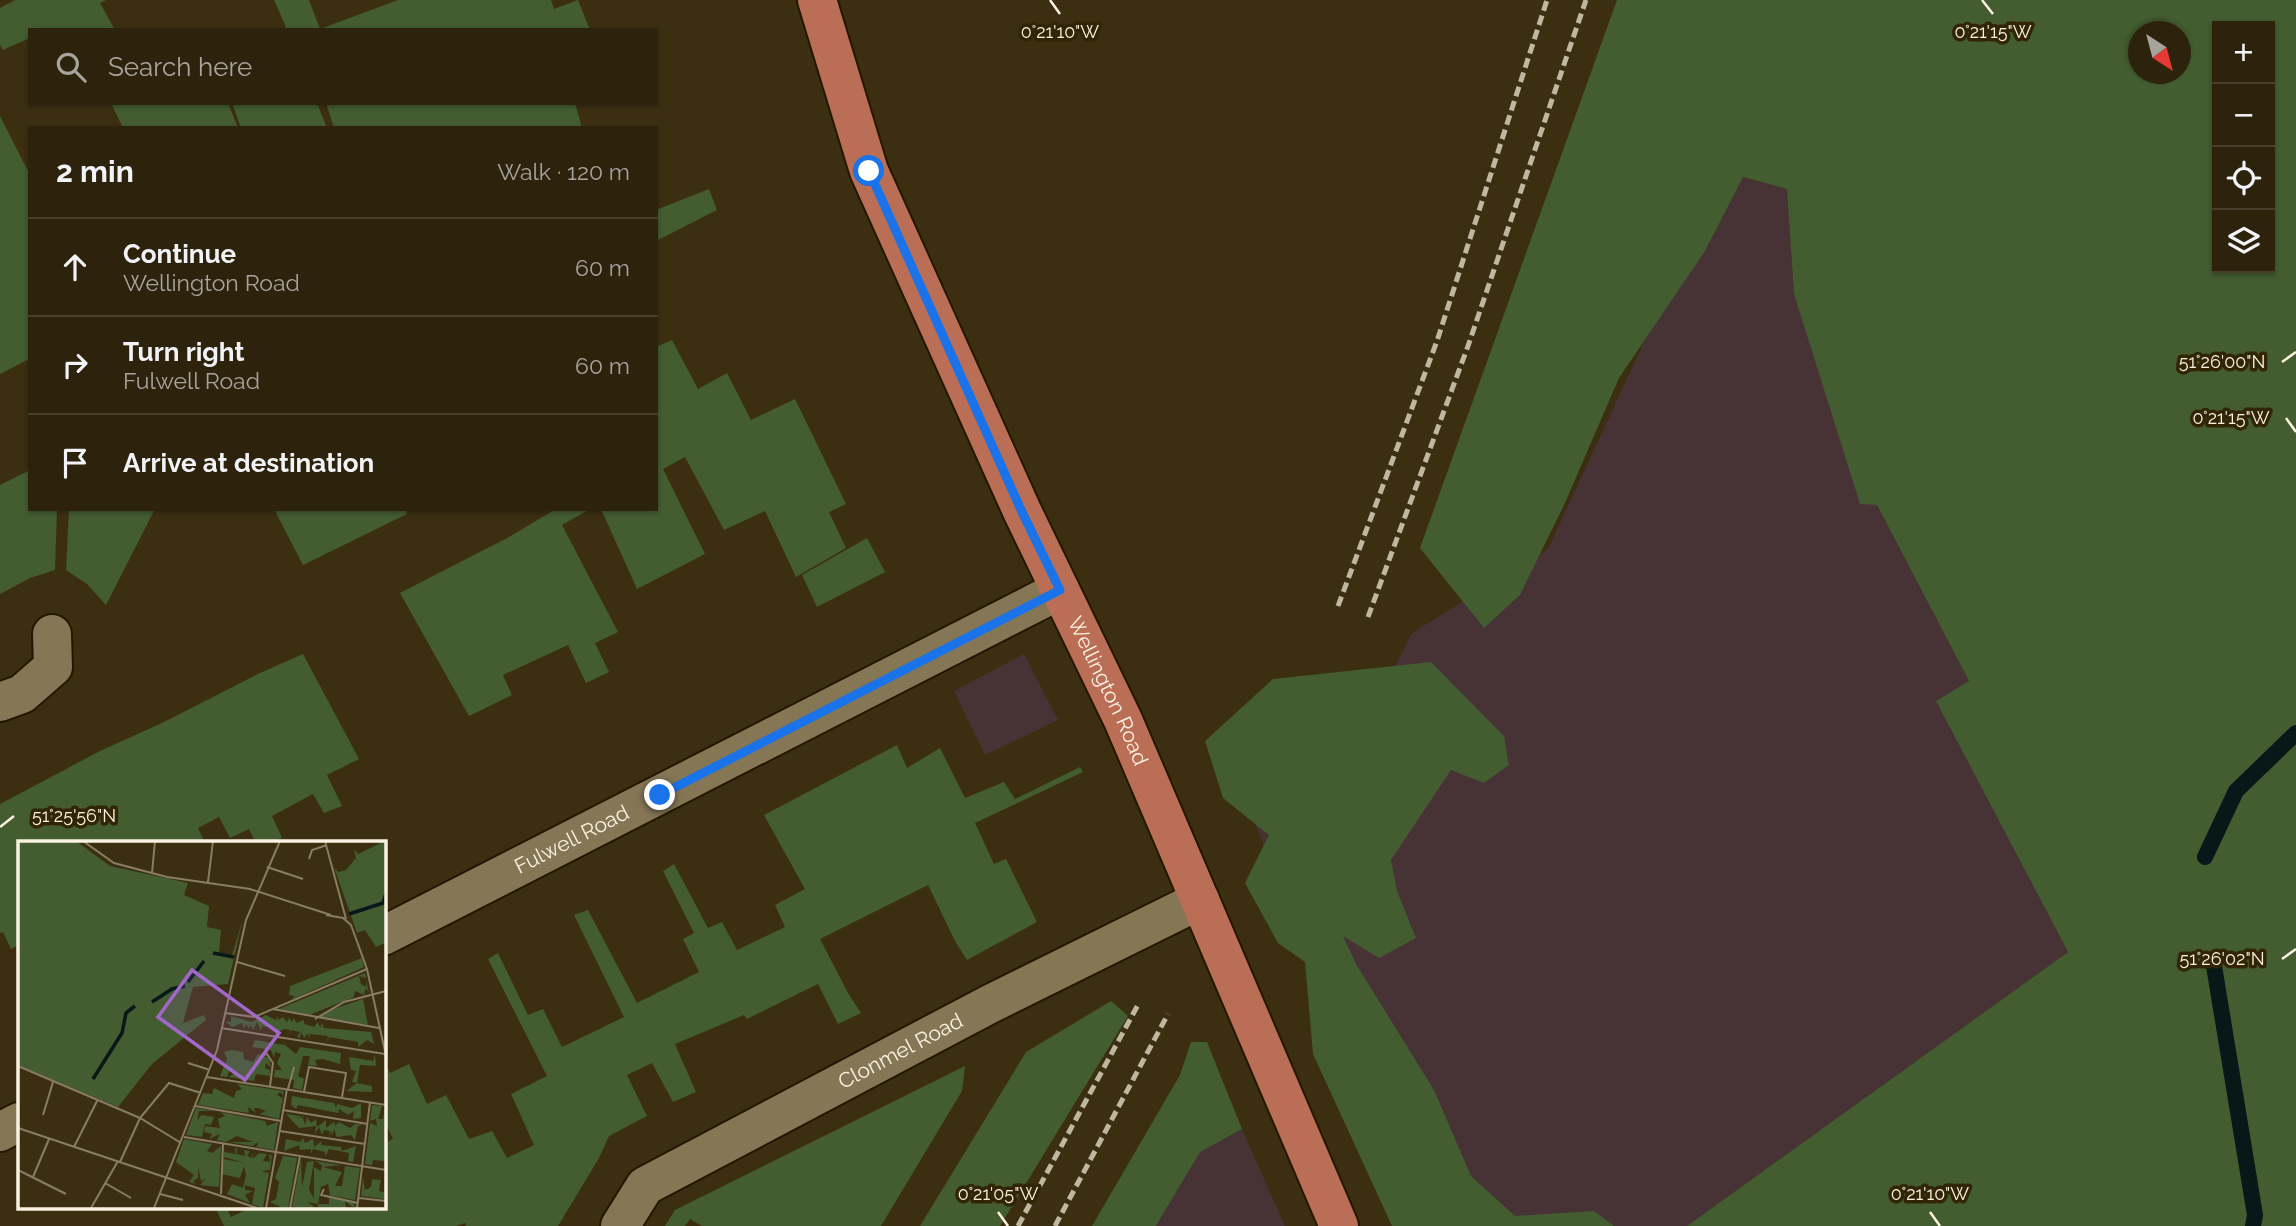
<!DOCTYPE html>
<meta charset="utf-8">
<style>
body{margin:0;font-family:Raleway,sans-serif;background:#352b16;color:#f1f3f6}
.controls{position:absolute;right:21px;top:21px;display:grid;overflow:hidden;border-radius:0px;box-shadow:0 2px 5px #0004}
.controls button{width:63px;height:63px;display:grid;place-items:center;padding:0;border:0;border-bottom:2px solid #48402e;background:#2d230d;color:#f1f3f6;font:35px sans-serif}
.compass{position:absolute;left:2128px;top:21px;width:63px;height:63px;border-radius:50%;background:#2d230d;box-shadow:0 2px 5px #0004;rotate:144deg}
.stop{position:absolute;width:21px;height:21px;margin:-16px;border:5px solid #1a73e8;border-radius:50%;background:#fff}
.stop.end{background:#1a73e8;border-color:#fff;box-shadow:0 2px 7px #0008}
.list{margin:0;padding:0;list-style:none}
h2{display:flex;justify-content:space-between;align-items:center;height:91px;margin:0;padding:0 28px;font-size:30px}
h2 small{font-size:23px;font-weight:400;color:#a7a49d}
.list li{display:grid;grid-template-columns:46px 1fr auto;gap:21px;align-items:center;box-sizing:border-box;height:98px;padding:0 28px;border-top:2px solid #48402e}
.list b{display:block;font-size:26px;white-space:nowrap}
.list p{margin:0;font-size:23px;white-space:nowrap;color:#a7a49d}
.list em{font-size:23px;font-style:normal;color:#a7a49d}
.icon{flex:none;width:38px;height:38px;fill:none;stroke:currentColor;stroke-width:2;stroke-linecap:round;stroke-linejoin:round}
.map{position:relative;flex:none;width:2296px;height:1226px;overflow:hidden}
.search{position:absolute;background:#2d230d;box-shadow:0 2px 5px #0004;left:28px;top:28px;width:630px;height:77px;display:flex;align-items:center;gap:18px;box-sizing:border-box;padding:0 24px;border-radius:0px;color:#a7a49d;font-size:26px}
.panel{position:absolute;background:#2d230d;box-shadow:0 2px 5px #0004;left:28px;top:126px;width:630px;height:385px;border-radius:0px}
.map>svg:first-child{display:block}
.commercial{fill:#473236}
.green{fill:#435c30;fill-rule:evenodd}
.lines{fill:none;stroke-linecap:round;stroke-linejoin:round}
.stream{stroke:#081819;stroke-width:16}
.street-casing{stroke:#231700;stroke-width:42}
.primary-casing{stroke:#231700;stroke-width:42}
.street{stroke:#857656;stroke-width:38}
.primary{stroke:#ba6e56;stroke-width:38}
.rail{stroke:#c0b7a1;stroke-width:5;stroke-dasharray:10 5;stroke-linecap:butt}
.route{stroke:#1a73e8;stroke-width:9}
.ticks{fill:none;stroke:#faf2e0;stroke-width:2.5}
.labels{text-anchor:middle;stroke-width:7;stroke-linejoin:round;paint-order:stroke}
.street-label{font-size:21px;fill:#faf2e0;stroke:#322506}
.inset-river{fill:none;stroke:#081819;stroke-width:3.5}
.inset-road{fill:none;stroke:#887d64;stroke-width:2}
.view{fill:#a167c9;fill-opacity:0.15;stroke:#a167c9;stroke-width:3.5}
.inset-edge{fill:none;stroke:#faf2e0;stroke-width:3.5}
.ticks-label{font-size:18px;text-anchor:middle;fill:#faf2e0;stroke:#322506;stroke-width:7;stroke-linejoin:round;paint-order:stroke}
</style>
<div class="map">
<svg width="2296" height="1226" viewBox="0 0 2296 1226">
<rect width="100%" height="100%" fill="#3c2f11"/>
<!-- commercial -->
<path class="commercial" d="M 1723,172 L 1788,189 L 1794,294 L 1877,505 L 1969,681 L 1937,701 L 2068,952 L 1687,1226 L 1431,1226 L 1268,856 L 1234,769 L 1379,699 L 1412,633 L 1548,549 Z
M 1024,654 L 1058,720 L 985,755 L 954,691 Z
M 1242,1129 L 1285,1226 L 1156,1226 L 1200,1151 Z"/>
<!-- green -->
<path class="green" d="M 15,0 L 106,0 L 100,3 L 115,30 L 30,30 L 30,38 L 3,50 L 0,45 L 0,8 Z
M 274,0 L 309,0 L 320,29 L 398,0 L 551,0 L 554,9 L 578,0 L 590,30 L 282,30 L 286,27 Z
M 1617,0 L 2296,0 L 2296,1226 L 1687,1226 L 2068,952 L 1936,701 L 1969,681 L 1877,505 L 1860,504 L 1794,294 L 1787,189 L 1743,177 L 1705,251 L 1619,378 L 1565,503 L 1520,595 L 1484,628 L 1420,548 ZM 2217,26 L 2270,26 L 2270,268 L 2217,268 ZM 2138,32 L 2180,32 L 2180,74 L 2138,74 Z
M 111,103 L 228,103 L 238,128 L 123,128 Z
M 232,103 L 317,103 L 327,128 L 241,128 Z
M 326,103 L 575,103 L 582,128 L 334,128 Z
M 0,116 L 30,175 L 30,364 L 27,360 L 0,374 Z
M 709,189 L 717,210 L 656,241 L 656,210 Z
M 672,340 L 698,389 L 727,373 L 751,420 L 795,399 L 846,504 L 829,512 L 846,548 L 796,577 L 765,511 L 724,530 L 685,457 L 663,469 L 705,554 L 637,589 L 601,509 L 656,509 L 656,347 Z
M 30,470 L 30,509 L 57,509 L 55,570 L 30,578 L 0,594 L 0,485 Z
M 69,509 L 155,509 L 106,605 L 87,584 L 66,570 Z
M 274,509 L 405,509 L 407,514 L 303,565 Z
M 556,509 L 590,509 L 562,525 L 618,632 L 595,643 L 609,672 L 586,683 L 568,645 L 503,675 L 512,695 L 469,716 L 400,593 L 509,537 Z
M 867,538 L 885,572 L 817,607 L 802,575 Z
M 303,654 L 359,759 L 327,775 L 342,806 L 324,813 L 313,794 L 272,816 L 282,838 L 273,843 L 256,843 L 249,829 L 230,838 L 219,817 L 198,828 L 205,843 L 19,843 L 19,945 L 11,949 L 3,932 L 0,933 L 0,804 L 100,751 L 164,722 L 260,673 Z
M 1431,662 L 1504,736 L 1509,765 L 1484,783 L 1451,770 L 1391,860 L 1397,891 L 1416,938 L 1379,958 L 1343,936 L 1356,964 L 1434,1090 L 1471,1176 L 1515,1216 L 1594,1211 L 1614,1226 L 1392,1226 L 1313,1054 L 1305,962 L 1278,943 L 1245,883 L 1269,835 L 1223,798 L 1205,741 L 1273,679 Z
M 897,745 L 907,768 L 940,748 L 965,798 L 1004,782 L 1015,799 L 1080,767 L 1083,772 L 975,823 L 994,864 L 1006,859 L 1037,922 L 967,960 L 955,941 L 928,885 L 820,939 L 848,993 L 861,1013 L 838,1024 L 818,984 L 747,1019 L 744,1015 L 675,1044 L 696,1092 L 673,1102 L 652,1063 L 627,1075 L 647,1116 L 609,1136 L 599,1158 L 558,1226 L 466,1226 L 465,1223 L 456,1226 L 224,1226 L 215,1207 L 226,1207 L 231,1217 L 252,1207 L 383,1207 L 383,1144 L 393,1139 L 383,1118 L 383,1060 L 390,1073 L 409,1064 L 427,1104 L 446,1095 L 469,1139 L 492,1131 L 507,1158 L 534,1145 L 511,1094 L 547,1076 L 488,959 L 498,953 L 528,1015 L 543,1009 L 562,1047 L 624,1017 L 574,915 L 588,910 L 637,1003 L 699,972 L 683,939 L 694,933 L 663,871 L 674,864 L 708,928 L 722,922 L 737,950 L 785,927 L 775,905 L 805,889 L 764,815 Z
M 1111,1001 L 1128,1016 L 1000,1226 L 920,1226 L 1026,1052 Z
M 1191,1042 L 1207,1042 L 1242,1129 L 1200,1152 L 1156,1226 L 1092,1226 L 1180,1075 Z
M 965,1066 L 962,1091 L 881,1226 L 702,1226 L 690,1219 L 685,1226 L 665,1226 L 675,1210 Z"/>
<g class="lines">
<!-- stream -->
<path class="stream" d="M 2205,857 L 2236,791 L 2296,733
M 2214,966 L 2255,1215 L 2253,1226"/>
<!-- street casing -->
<g class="street-casing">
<g id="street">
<path d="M 0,702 L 22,694 L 53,667 L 52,634"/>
<path id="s1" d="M 383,936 L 1060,590"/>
<path d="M 0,1132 L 19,1122"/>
<path id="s2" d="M 620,1226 L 645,1186 L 990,1004 L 1200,900"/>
</g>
</g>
<!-- primary casing -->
<g class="primary-casing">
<g id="primary">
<path id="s3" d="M 817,0 L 869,171 L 1022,511 L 1123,720 L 1339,1226"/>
</g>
</g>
<!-- street -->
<use href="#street" class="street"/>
<!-- primary -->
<use href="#primary" class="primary"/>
<!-- rail -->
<path class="rail" d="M 1338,606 L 1437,341 L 1547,0
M 1368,617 L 1468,346 L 1586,0
M 1018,1226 L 1139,1003
M 1055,1226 L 1168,1014"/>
</g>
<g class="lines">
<!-- route -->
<path class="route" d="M 660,795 L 1060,590 L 1022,512 L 869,171"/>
</g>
<!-- ticks -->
<path class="ticks" d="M 1050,0 L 1060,14M 1982,0 L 1993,14M 2282,362 L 2296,352M 2286,418 L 2296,432M 0,827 L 14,816M 2282,959 L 2296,949M 998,1212 L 1008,1226M 1930,1212 L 1940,1226"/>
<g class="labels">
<!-- street labels -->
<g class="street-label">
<text dy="7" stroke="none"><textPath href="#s3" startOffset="751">Wellington Road</textPath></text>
<text dy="7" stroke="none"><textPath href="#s1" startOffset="212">Fulwell Road</textPath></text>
<text dy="7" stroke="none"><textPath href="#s2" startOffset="336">Clonmel Road</textPath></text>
</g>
</g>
<!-- overview -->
<g transform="translate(18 841)">
<rect width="368" height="368" fill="#3c2f11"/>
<path d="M 0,0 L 58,0 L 92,25 L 170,42 L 166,54 L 191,65 L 189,86 L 203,89 L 201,112 L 214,114 L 224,81 L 210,143 L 175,146 L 165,182 L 186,174 L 188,179 L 134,223 L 100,266 L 0,224 ZM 367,0 L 367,102 L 358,106 L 347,89 L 339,92 L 316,26 L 320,31 L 328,29 L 338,17 L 336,8 L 340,13 ZM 344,117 L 346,126 L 273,159 L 277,155 L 271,154 L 272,145 ZM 347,132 L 348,137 L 341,135 L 343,143 L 348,146 L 348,139 L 351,152 L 348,147 L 346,154 L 337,150 L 336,156 L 291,174 L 261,168 ZM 345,158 L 350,184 L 302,176 L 312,169 ZM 248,174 L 258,179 L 260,175 L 260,179 L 265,176 L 269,181 L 271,177 L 274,181 L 276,177 L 278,182 L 286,179 L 286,183 L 296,186 L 300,181 L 302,187 L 304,182 L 306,187 L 353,191 L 356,203 L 349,199 L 340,206 L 340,201 L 311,196 L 309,201 L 310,195 L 292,193 L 291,198 L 290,192 L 286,197 L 283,191 L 282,197 L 279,196 L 282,191 L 273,189 L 271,195 L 272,189 L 266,188 L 258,193 L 258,187 L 244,185 L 243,190 L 239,181 L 235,189 L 232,183 L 231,188 L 228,183 L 226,188 L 224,182 L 214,186 L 207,180 L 213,181 L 213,175 L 233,181 ZM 237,199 L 267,204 L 278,213 L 282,206 L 323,212 L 322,223 L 305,218 L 297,219 L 299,225 L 290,224 L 292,215 L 285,215 L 280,235 L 286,238 L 284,249 L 275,247 L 276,239 L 256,236 L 257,229 L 264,229 L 259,222 L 263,213 L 257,211 L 256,217 L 253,209 L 234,206 ZM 214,209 L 225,211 L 226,218 L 235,221 L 240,213 L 251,217 L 253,227 L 248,222 L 247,227 L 252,229 L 252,235 L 238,233 L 236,240 L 211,236 L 216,232 L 212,228 L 209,236 L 202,235 L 209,218 L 206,211 ZM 357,214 L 358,225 L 342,224 L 339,242 L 354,245 L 354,251 L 328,250 L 339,242 L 334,241 L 338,230 L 333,229 L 331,216 L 355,220 ZM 219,243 L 266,250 L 265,254 L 262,251 L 259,254 L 265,257 L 261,278 L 241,273 L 248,270 L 240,267 L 236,267 L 238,272 L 230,266 L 231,272 L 180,264 L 185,252 L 194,253 L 196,247 L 216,257 L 218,250 L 224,248 ZM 274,255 L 316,262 L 318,267 L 319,263 L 334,267 L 343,262 L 343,277 L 335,278 L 336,270 L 330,274 L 321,268 L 320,272 L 280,264 L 278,268 L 273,264 ZM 354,264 L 364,265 L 360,278 L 365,278 L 367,266 L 367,320 L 355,319 L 354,324 L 347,323 L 352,282 L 359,285 L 358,278 L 352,280 ZM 178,267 L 197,270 L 181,270 L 179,280 L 183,274 L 196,276 L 193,284 L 187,283 L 184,296 L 168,294 ZM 202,271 L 247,280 L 249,285 L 260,281 L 256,309 L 238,306 L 241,301 L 234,305 L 211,301 L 235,301 L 219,295 L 208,301 L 199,299 L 202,293 L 191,298 L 194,293 L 186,291 L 187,285 L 202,287 L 200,278 L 207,275 ZM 268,273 L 288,276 L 277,276 L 285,277 L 287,284 L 289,276 L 293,282 L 298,278 L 299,286 L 308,279 L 308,287 L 316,281 L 317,285 L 321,281 L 332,287 L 337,283 L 346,284 L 340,285 L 337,299 L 333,294 L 319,296 L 316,288 L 314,295 L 314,290 L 311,295 L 312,290 L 306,289 L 304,294 L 301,286 L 297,293 L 298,285 L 281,287 ZM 285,297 L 287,302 L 295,298 L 296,306 L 304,300 L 303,304 L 323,306 L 324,310 L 338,305 L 335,321 L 330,320 L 331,312 L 311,308 L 307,316 L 307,311 L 295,308 L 293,313 L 293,308 L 282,309 L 281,304 L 266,310 L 268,298 L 282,301 ZM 166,298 L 194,303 L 189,310 L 194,312 L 203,305 L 201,346 L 182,344 L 187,338 L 183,340 L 180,325 L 180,337 L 175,340 L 178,343 L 171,341 L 176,334 L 158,321 ZM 217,307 L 219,307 L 219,313 L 227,315 L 226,309 L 232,310 L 229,315 L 234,317 L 236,311 L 235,318 L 241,312 L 249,313 L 245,320 L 252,321 L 251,313 L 254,315 L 252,329 L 243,330 L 251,332 L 245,367 L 234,363 L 237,347 L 227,344 L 227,349 L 235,350 L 227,354 L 232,362 L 209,353 L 214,343 L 225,347 L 228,334 L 226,325 L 222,337 L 203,333 L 205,318 L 227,322 L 206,316 L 206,311 L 218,313 ZM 265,315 L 279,317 L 270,367 L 251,367 L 263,366 L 252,361 L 258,358 L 261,341 L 257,337 ZM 283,318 L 284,346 L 289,321 L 296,320 L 291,349 L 296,357 L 296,326 L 303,330 L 304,324 L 297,320 L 323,324 L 305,326 L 324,331 L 317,345 L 324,345 L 327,325 L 342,327 L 337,359 L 304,353 L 312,354 L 310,343 L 303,346 L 300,363 L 311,363 L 311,357 L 322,358 L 332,359 L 337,362 L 336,367 L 327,360 L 328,367 L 300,367 L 300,363 L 289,361 L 298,367 L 274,367 ZM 345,337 L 347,349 L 353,346 L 354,338 L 363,339 L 361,350 L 366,351 L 367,342 L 366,358 L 343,355 Z" fill="#435c30"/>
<path class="inset-river" d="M 331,73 L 365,62 L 368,52M 195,112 L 216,116M 170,141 L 186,120M 134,161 L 154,148 L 167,145M 75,238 L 104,192 L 108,172 L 117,165"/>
<path class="inset-road" d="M 65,0 L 96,22 L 149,36 L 232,48 L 313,74M 307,0 L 328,78M 291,18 L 294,9 L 309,4M 249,26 L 285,38M 134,32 L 137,0M 190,41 L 195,0M 308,74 L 325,77 L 333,84 L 349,128 L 368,215M 219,121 L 267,135M 255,168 L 361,187M 207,172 L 236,176 L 349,128M 297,178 L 326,161 L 368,150M 203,187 L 367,213M 243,214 L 249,213 L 255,222 L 252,245M 170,222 L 192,229M 0,225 L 122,277 L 163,302M 189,236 L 368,264M 270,248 L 276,226M 286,251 L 291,226 L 328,232 L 324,256M 177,265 L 263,280M 265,269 L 350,283M 25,274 L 35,241M 0,287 L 239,367M 262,290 L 347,303M 166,296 L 368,329M 56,306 L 79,260M 102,321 L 122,277 L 151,242 L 183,252M 0,329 L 48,353M 15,336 L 31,298M 87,342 L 113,357M 306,348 L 303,354 L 340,362M 142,353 L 165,359M 203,353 L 205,303M 341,357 L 368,360M 73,367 L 100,320M 136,367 L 199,209 L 228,79 L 262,0M 248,367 L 269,248M 272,367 L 282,315M 339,367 L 352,261"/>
<path class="view" d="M 174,129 L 261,192 L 227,239 L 140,176 Z"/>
<rect width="368" height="368" class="inset-edge"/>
</g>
<g class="ticks-label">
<text x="1060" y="38">0°21'10"W</text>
<text x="1993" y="38">0°21'15"W</text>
<text x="2222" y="368">51°26'00"N</text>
<text x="2231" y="424">0°21'15"W</text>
<text x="74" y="822">51°25'56"N</text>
<text x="2222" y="965">51°26'02"N</text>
<text x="998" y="1200">0°21'05"W</text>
<text x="1930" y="1200">0°21'10"W</text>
</g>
</svg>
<div class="controls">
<button>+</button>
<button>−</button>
<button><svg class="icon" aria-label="locate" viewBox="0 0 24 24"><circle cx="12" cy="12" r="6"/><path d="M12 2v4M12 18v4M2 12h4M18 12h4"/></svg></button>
<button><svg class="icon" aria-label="layers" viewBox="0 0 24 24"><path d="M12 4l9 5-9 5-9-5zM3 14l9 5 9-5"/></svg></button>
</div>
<svg class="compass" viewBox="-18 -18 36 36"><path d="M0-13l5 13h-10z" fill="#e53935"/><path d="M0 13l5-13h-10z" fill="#a7a49d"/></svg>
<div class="stop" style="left:869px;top:171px"></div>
<div class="stop end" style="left:660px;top:795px"></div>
<div class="search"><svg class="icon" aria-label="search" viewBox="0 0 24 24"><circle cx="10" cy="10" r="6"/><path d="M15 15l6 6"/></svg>Search here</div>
<section class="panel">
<h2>2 min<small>Walk · 120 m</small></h2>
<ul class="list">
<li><svg class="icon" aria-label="ahead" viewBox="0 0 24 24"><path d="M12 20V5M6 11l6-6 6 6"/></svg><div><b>Continue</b><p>Wellington Road</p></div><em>60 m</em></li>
<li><svg class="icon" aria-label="right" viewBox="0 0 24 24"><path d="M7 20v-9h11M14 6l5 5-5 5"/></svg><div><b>Turn right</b><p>Fulwell Road</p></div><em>60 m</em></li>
<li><svg class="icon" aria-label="arrive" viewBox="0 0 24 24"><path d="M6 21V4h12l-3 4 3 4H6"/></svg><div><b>Arrive at destination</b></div></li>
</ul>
</section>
</div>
